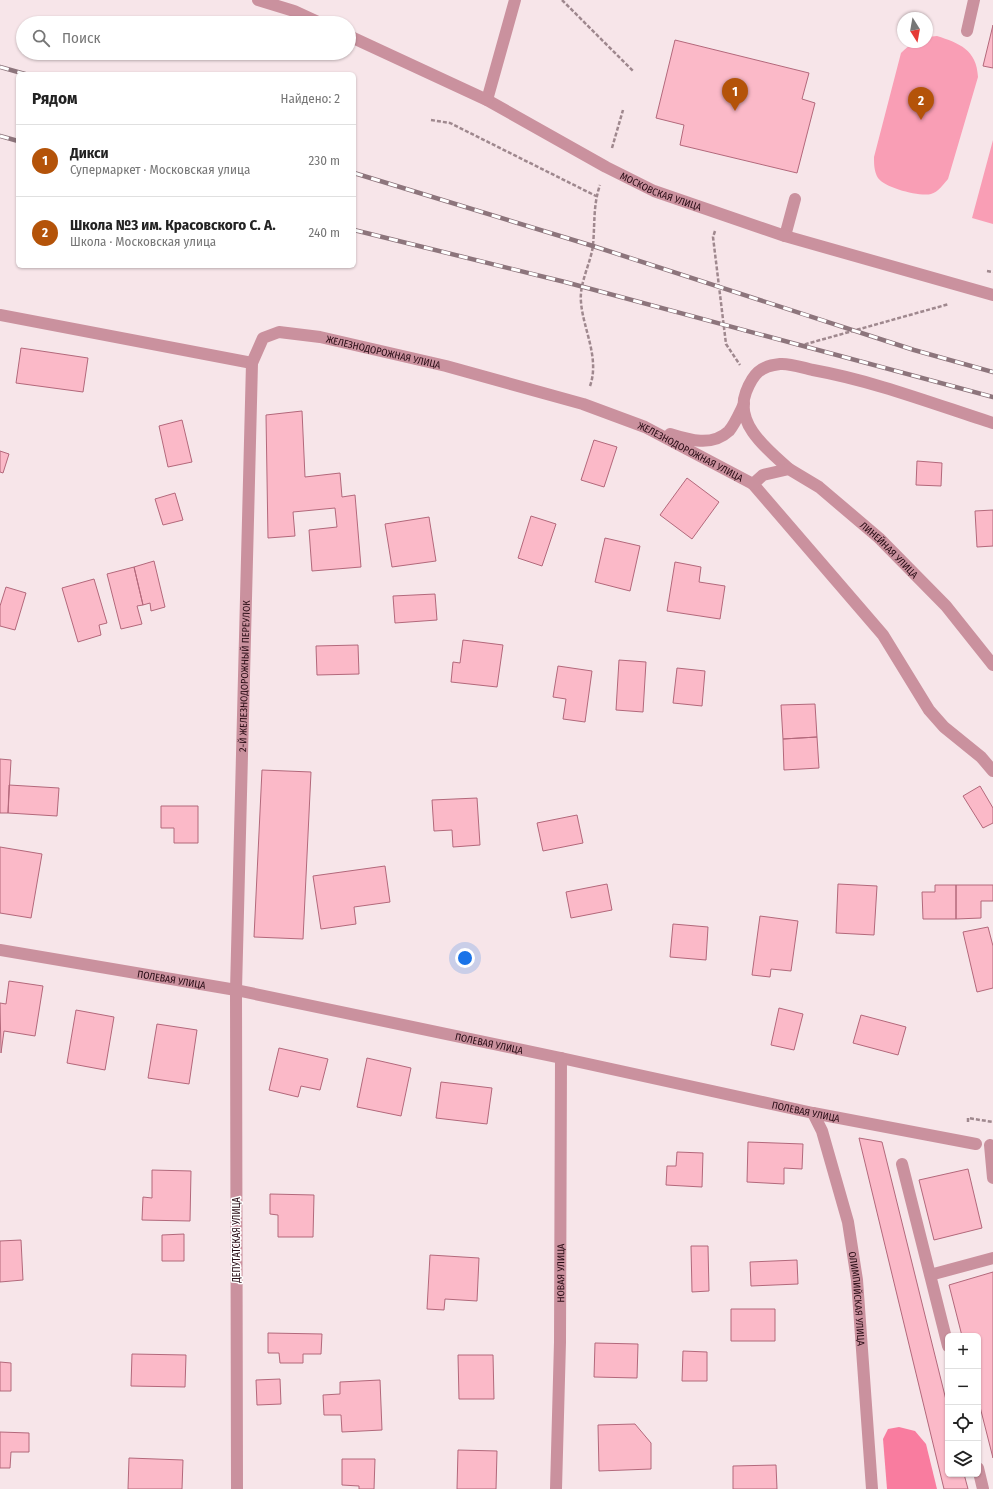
<!DOCTYPE html>
<html lang="ru">
<meta charset="utf-8">
<style>
body{margin:0;font-family:"Fira Sans Condensed",sans-serif;background:#f2f2f2;color:#222}
.controls{position:absolute;right:12px;bottom:12px;display:grid;overflow:hidden;border-radius:6px;box-shadow:0 1px 3px #0004}
.controls button{width:36px;height:36px;display:grid;place-items:center;padding:0;border:0;border-bottom:1px solid #e0e0e0;background:#fff;color:#222;font:20px sans-serif}
.compass{position:absolute;left:897px;top:12px;width:36px;height:36px;border-radius:50%;background:#fff;box-shadow:0 1px 3px #0004;rotate:169deg}
.you{position:absolute;left:465px;top:958px;width:14px;height:14px;margin:-10px;border:3px solid #fff;border-radius:50%;background:#1a73e8;box-shadow:0 0 0 6px #1a73e833}
.badge{display:grid;place-items:center;width:26px;height:26px;border-radius:50%;background:#b45309;color:#fff;font-size:13px;font-weight:700}
.pin{position:absolute;translate:-50% -33px;filter:drop-shadow(0 1px 2px #0008)}
.pin::after{content:'';position:absolute;top:21px;width:14px;height:12px;background:inherit;clip-path:polygon(0 0,100% 0,50% 100%)}
.list{margin:0;padding:0;list-style:none}
h2{display:flex;justify-content:space-between;align-items:center;height:52px;margin:0;padding:0 16px;font-size:17px}
h2 small{font-size:13px;font-weight:400;color:#767676}
.list li{display:grid;grid-template-columns:26px 1fr auto;gap:12px;align-items:center;box-sizing:border-box;height:72px;padding:0 16px;border-top:1px solid #e0e0e0}
.list b{display:block;font-size:15px;white-space:nowrap}
.list p{margin:0;font-size:13px;white-space:nowrap;color:#767676}
.list em{font-size:13px;font-style:normal;color:#767676}
.icon{flex:none;width:22px;height:22px;fill:none;stroke:currentColor;stroke-width:2;stroke-linecap:round;stroke-linejoin:round}
.map{position:relative;flex:none;width:993px;height:1489px;overflow:hidden}
.search{position:absolute;background:#fff;box-shadow:0 1px 3px #0004;left:16px;top:16px;width:340px;height:44px;display:flex;align-items:center;gap:10px;box-sizing:border-box;padding:0 14px;border-radius:22px;color:#767676;font-size:15px}
.panel{position:absolute;background:#fff;box-shadow:0 1px 3px #0004;left:16px;top:72px;width:340px;height:196px;border-radius:6px}
.map>svg:first-child{display:block}
.green{fill:#f99eb5}
.forest{fill:#f97c9f}
.building{fill:#fbb9c8;stroke:#b3687b}
.lines{fill:none;stroke-linecap:round;stroke-linejoin:round}
.path{stroke:#9f888e;stroke-width:2.5;stroke-dasharray:4 2;stroke-linecap:butt}
.lane{stroke:#ca919e;stroke-width:12}
.street{stroke:#ca919e;stroke-width:12}
.rail-casing{stroke:#8d757c;stroke-width:4.5}
.rail{stroke:#fff;stroke-width:3;stroke-dasharray:9;stroke-linecap:butt}
.labels{text-anchor:middle;stroke-width:3;stroke-linejoin:round;paint-order:stroke}
.street-label{font-size:10px;fill:#280b14;stroke:#fff}
</style>
<div class="map">
<svg width="993" height="1489" viewBox="0 0 993 1489">
<rect width="100%" height="100%" fill="#f7e5e9"/>
<!-- green -->
<path class="green" d="M 937,36 C 959,43 977,50 978,77 L 948,179 C 943,185 938,192 931,194 C 920,197 885,188 878,178 C 874,171 874,164 874,157 L 901,53 C 910,44 914,42 927,42 L 927,37 Z
M 993,140 L 993,224 L 972,218 Z"/>
<!-- forest -->
<path class="forest" d="M 899,1427 L 915,1431 L 926,1444 L 937,1489 L 887,1489 L 883,1439 L 888,1429 Z"/>
<!-- building -->
<path class="building" d="M 993,25 L 993,68 L 983,66 Z
M 675,40 L 809,73 L 802,99 L 815,103 L 797,173 L 680,145 L 684,125 L 656,118 Z
M 21,348 L 88,358 L 83,392 L 16,383 Z
M 302,411 L 305,477 L 340,473 L 342,497 L 355,495 L 361,567 L 312,571 L 309,530 L 337,527 L 335,508 L 293,512 L 295,536 L 268,538 L 266,415 Z
M 182,420 L 192,462 L 168,467 L 159,426 Z
M 594,440 L 617,447 L 604,487 L 581,480 Z
M 0,451 L 9,454 L 3,473 L 0,472 Z
M 917,461 L 942,463 L 941,486 L 916,485 Z
M 687,478 L 719,502 L 692,539 L 660,515 Z
M 175,493 L 183,520 L 163,525 L 155,499 Z
M 993,510 L 993,546 L 977,547 L 975,511 Z
M 531,516 L 556,524 L 542,566 L 518,558 Z
M 429,517 L 436,561 L 392,567 L 385,524 Z
M 605,538 L 640,546 L 630,591 L 595,582 Z
M 154,561 L 165,607 L 151,611 L 150,603 L 143,605 L 134,567 Z
M 675,562 L 701,567 L 699,582 L 725,586 L 720,619 L 667,611 Z
M 134,567 L 143,605 L 137,606 L 142,624 L 121,629 L 107,574 Z
M 94,579 L 107,623 L 99,625 L 101,635 L 78,642 L 62,588 Z
M 6,587 L 26,593 L 15,630 L 0,626 L 0,606 Z
M 435,594 L 437,620 L 395,623 L 393,596 Z
M 463,640 L 503,645 L 497,687 L 451,682 L 453,662 L 460,663 Z
M 358,645 L 359,674 L 317,675 L 316,646 Z
M 619,660 L 646,662 L 643,712 L 616,710 Z
M 558,666 L 592,671 L 585,722 L 563,719 L 566,699 L 553,697 Z
M 677,668 L 705,671 L 702,706 L 673,703 Z
M 815,704 L 817,737 L 783,739 L 781,705 Z
M 817,737 L 819,768 L 784,770 L 783,739 Z
M 0,759 L 11,760 L 8,813 L 0,813 Z
M 262,770 L 311,772 L 303,939 L 254,937 Z
M 9,785 L 59,788 L 57,816 L 8,813 Z
M 980,786 L 993,808 L 993,823 L 983,828 L 963,796 Z
M 477,798 L 480,845 L 453,847 L 452,830 L 434,831 L 432,800 Z
M 161,806 L 198,806 L 198,843 L 174,843 L 174,828 L 161,828 Z
M 577,815 L 583,843 L 543,851 L 537,823 Z
M 0,847 L 42,854 L 31,918 L 0,913 Z
M 385,866 L 390,902 L 354,907 L 356,924 L 321,929 L 313,876 Z
M 607,884 L 612,910 L 571,918 L 566,892 Z
M 838,884 L 877,886 L 874,935 L 836,933 Z
M 935,885 L 956,885 L 956,919 L 923,919 L 922,892 L 935,892 Z
M 956,885 L 993,885 L 993,901 L 981,901 L 981,918 L 956,919 Z
M 760,916 L 798,921 L 791,971 L 771,969 L 770,977 L 752,975 Z
M 673,924 L 708,927 L 706,960 L 670,957 Z
M 988,927 L 993,946 L 993,988 L 977,992 L 963,932 Z
M 9,981 L 43,986 L 35,1036 L 4,1031 L 1,1053 L 0,1003 L 6,1004 Z
M 779,1008 L 803,1014 L 794,1050 L 771,1045 Z
M 76,1010 L 114,1017 L 105,1070 L 67,1063 Z
M 861,1015 L 906,1027 L 898,1055 L 853,1043 Z
M 157,1024 L 197,1030 L 189,1084 L 148,1078 Z
M 279,1048 L 328,1059 L 320,1090 L 301,1086 L 298,1097 L 269,1090 Z
M 367,1058 L 411,1068 L 401,1116 L 357,1107 Z
M 441,1082 L 492,1088 L 487,1124 L 436,1118 Z
M 859,1138 L 882,1142 L 948,1408 L 948,1474 L 964,1474 L 968,1489 L 944,1489 Z
M 748,1142 L 803,1144 L 802,1169 L 784,1168 L 784,1184 L 747,1182 Z
M 677,1152 L 703,1153 L 702,1187 L 666,1185 L 667,1166 L 676,1166 Z
M 968,1169 L 982,1228 L 934,1240 L 919,1180 Z
M 152,1170 L 191,1171 L 190,1221 L 142,1220 L 143,1197 L 152,1198 Z
M 270,1194 L 314,1195 L 313,1237 L 278,1237 L 278,1215 L 270,1214 Z
M 184,1234 L 184,1261 L 162,1261 L 162,1235 Z
M 21,1240 L 23,1280 L 0,1282 L 0,1241 Z
M 691,1246 L 708,1246 L 709,1291 L 692,1292 Z
M 430,1255 L 479,1258 L 477,1301 L 445,1299 L 444,1310 L 427,1309 Z
M 797,1260 L 798,1284 L 751,1286 L 750,1262 Z
M 993,1272 L 993,1458 L 978,1399 L 978,1336 L 962,1336 L 949,1285 Z
M 731,1309 L 775,1309 L 775,1341 L 731,1341 Z
M 268,1333 L 322,1334 L 321,1354 L 303,1354 L 303,1363 L 280,1363 L 279,1353 L 268,1353 Z
M 595,1343 L 638,1344 L 637,1378 L 594,1377 Z
M 683,1351 L 707,1352 L 707,1381 L 682,1381 Z
M 132,1354 L 186,1355 L 185,1387 L 131,1386 Z
M 458,1355 L 493,1355 L 494,1399 L 459,1399 Z
M 0,1362 L 11,1363 L 11,1391 L 0,1391 Z
M 280,1379 L 281,1404 L 257,1405 L 256,1380 Z
M 380,1380 L 382,1430 L 342,1432 L 341,1415 L 324,1415 L 323,1395 L 340,1394 L 340,1382 Z
M 635,1424 L 651,1443 L 651,1469 L 599,1471 L 598,1425 Z
M 0,1432 L 29,1433 L 29,1452 L 11,1452 L 10,1468 L 0,1468 Z
M 458,1450 L 497,1451 L 496,1489 L 457,1489 Z
M 129,1458 L 183,1460 L 182,1489 L 128,1489 Z
M 342,1459 L 375,1459 L 374,1489 L 359,1489 L 359,1486 L 342,1485 Z
M 776,1465 L 777,1489 L 733,1489 L 733,1466 Z"/>
<g class="lines">
<!-- path -->
<path class="path" d="M 562,0 L 633,71
M 431,120 L 450,123 L 596,196
M 612,148 L 623,110
M 715,231 L 713,237 L 726,344 L 740,365
M 987,271 L 993,272
M 799,346 L 949,304
M 590,386 C 600,358 583,329 581,302 C 579,283 591,263 593,245 C 595,224 593,205 600,185
M 968,1122 L 968,1118 L 993,1122"/>
<!-- lane -->
<path class="lane" d="M 967,31 L 974,0
M 785,236 L 795,199
M 753,484 L 883,635 L 929,710 L 944,727 L 981,757 L 993,771
M 990,1145 L 993,1178
M 902,1164 L 948,1346
M 930,1275 L 993,1258
M 978,1468 L 983,1489"/>
<!-- street -->
<g class="street">
<path d="M 258,0 L 294,11 L 320,23"/>
<path id="s1" d="M 349,36 L 487,100 L 606,167 L 654,191 L 785,236 L 993,295"/>
<path d="M 487,100 L 515,0"/>
<path d="M 0,315 L 252,363"/>
<path d="M 670,434 C 689,440 712,447 729,431 C 735,424 740,412 744,404"/>
<path d="M 789,469 C 768,450 734,424 746,392 C 753,374 760,366 780,364 C 790,363 803,368 813,370 C 874,381 934,404 993,423"/>
<path id="s2" d="M 0,950 L 236,990 L 561,1058 L 813,1113 L 976,1144"/>
<path id="s3" d="M 813,1113 L 822,1131 L 848,1222 L 857,1280 L 872,1489"/>
<path id="s4" d="M 237,1489 L 236,990 L 252,363 L 263,338 L 279,332 L 320,337 L 446,366 L 583,404 L 645,427 L 753,484 L 763,475 L 789,469 L 819,487 L 879,538 L 946,606 L 993,665"/>
<path id="s5" d="M 556,1489 L 560,1342 L 561,1058"/>
</g>
<!-- rail casing -->
<g class="rail-casing">
<path id="rail" d="M 0,67 L 25,74
M 0,136 L 18,141
M 354,173 L 593,246 L 914,350 L 993,372
M 354,230 L 565,282 L 993,397"/>
</g>
<!-- rail -->
<use href="#rail" class="rail"/>
</g>
<g class="labels">
<!-- street labels -->
<g class="street-label">
<text dy="4" stroke="none"><textPath href="#s1" startOffset="349">МОСКОВСКАЯ УЛИЦА</textPath></text>
<text dy="4" stroke="none"><textPath href="#s4" startOffset="1277">ЖЕЛЕЗНОДОРОЖНАЯ УЛИЦА</textPath></text>
<text dy="4" stroke="none"><textPath href="#s4" startOffset="1601">ЖЕЛЕЗНОДОРОЖНАЯ УЛИЦА</textPath></text>
<text dy="4" stroke="none"><textPath href="#s4" startOffset="1841">ЛИНЕЙНАЯ УЛИЦА</textPath></text>
<text dy="4" stroke="none"><textPath href="#s4" startOffset="813">2-Й ЖЕЛЕЗНОДОРОЖНЫЙ ПЕРЕУЛОК</textPath></text>
<text dy="4" stroke="none"><textPath href="#s2" startOffset="174">ПОЛЕВАЯ УЛИЦА</textPath></text>
<text dy="4" stroke="none"><textPath href="#s2" startOffset="498">ПОЛЕВАЯ УЛИЦА</textPath></text>
<text dy="4" stroke="none"><textPath href="#s2" startOffset="822">ПОЛЕВАЯ УЛИЦА</textPath></text>
<text transform="translate(236 1240) rotate(-90)" y="4">ДЕПУТАТСКАЯ УЛИЦА</text>
<text dy="4" stroke="none"><textPath href="#s5" startOffset="216">НОВАЯ УЛИЦА</textPath></text>
<text dy="4" stroke="none"><textPath href="#s3" startOffset="192">ОЛИМПИЙСКАЯ УЛИЦА</textPath></text>
</g>
</g>
</svg>
<div class="controls">
<button>+</button>
<button>−</button>
<button><svg class="icon" aria-label="locate" viewBox="0 0 24 24"><circle cx="12" cy="12" r="6"/><path d="M12 2v4M12 18v4M2 12h4M18 12h4"/></svg></button>
<button><svg class="icon" aria-label="layers" viewBox="0 0 24 24"><path d="M12 4l9 5-9 5-9-5zM3 14l9 5 9-5"/></svg></button>
</div>
<svg class="compass" viewBox="-18 -18 36 36"><path d="M0-13l5 13h-10z" fill="#e53935"/><path d="M0 13l5-13h-10z" fill="#767676"/></svg>
<div class="you"></div>
<div class="pin badge" style="left:735px;top:111px">1</div>
<div class="pin badge" style="left:921px;top:120px">2</div>
<div class="search"><svg class="icon" aria-label="search" viewBox="0 0 24 24"><circle cx="10" cy="10" r="6"/><path d="M15 15l6 6"/></svg>Поиск</div>
<section class="panel">
<h2>Рядом<small>Найдено: 2</small></h2>
<ul class="list">
<li><span class="badge">1</span><div><b>Дикси</b><p>Супермаркет · Московская улица</p></div><em>230 m</em></li>
<li><span class="badge">2</span><div><b>Школа №3 им. Красовского С. А.</b><p>Школа · Московская улица</p></div><em>240 m</em></li>
</ul>
</section>
</div>
